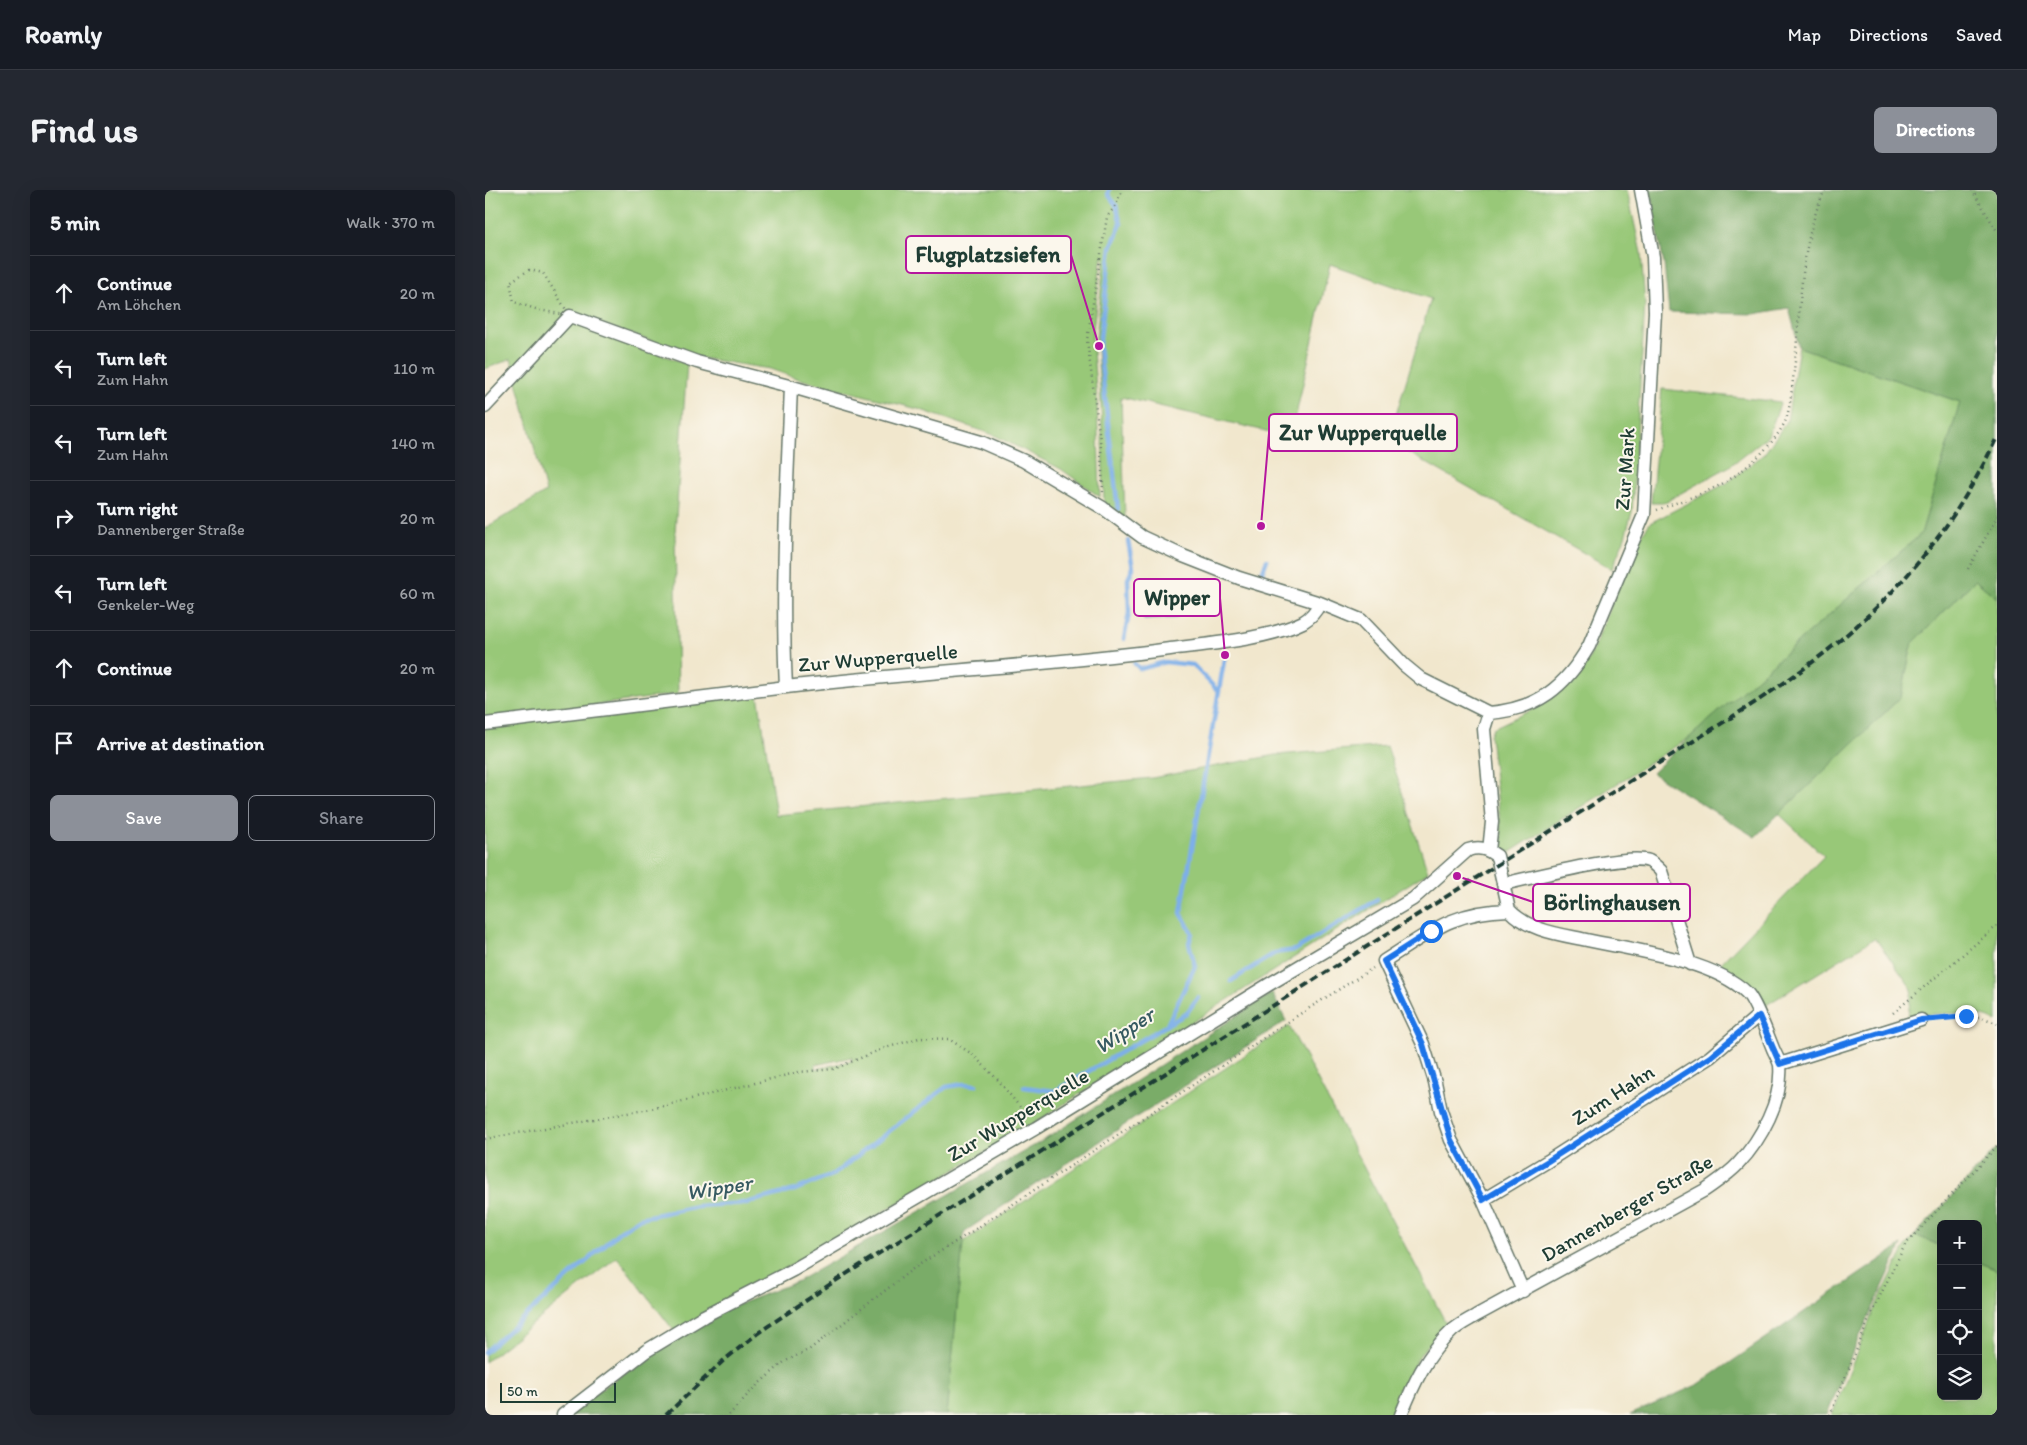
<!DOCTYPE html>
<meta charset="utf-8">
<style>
body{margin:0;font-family:Itim,sans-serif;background:#242831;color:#f1f3f6}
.controls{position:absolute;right:15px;bottom:15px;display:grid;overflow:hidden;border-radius:8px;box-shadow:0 5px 20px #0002}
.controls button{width:45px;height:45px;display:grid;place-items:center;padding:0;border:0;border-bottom:1px solid #363941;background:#171b24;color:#f1f3f6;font:25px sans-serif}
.scale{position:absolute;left:15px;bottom:12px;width:116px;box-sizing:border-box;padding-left:5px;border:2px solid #1f3d34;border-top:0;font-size:14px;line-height:18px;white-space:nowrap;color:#1f3d34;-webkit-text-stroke:4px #fbf7ec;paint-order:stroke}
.stop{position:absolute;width:15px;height:15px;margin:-11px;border:4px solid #1a73e8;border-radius:50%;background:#fff}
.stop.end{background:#1a73e8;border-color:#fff;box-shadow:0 1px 5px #0008}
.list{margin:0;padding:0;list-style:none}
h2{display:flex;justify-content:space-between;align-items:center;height:65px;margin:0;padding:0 20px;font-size:21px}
h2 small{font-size:16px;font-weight:400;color:#9ea1a6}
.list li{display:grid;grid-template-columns:32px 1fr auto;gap:15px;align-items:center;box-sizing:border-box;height:75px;padding:0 20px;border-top:1px solid #363941}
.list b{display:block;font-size:19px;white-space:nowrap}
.list p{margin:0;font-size:16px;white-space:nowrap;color:#9ea1a6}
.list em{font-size:16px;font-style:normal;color:#9ea1a6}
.actions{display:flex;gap:10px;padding:15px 20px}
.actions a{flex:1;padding:11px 0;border:1px solid #8c9099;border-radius:8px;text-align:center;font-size:18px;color:#8c9099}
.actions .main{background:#8c9099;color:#fff}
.icon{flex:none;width:28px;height:28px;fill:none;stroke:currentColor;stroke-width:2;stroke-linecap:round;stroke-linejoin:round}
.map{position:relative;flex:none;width:1512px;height:1225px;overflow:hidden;border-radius:8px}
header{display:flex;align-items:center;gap:30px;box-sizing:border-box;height:70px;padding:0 25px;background:#171b24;border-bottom:1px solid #363941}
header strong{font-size:24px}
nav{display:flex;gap:28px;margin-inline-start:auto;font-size:18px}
.intro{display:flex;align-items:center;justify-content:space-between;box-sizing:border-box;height:120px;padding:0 30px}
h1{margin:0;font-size:35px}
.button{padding:12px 22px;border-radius:8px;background:#8c9099;color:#fff;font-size:18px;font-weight:700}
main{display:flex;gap:30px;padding:0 30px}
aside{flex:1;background:#171b24;border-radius:8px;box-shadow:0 5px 20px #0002}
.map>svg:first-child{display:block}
.green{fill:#98c878;stroke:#5c8256;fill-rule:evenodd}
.forest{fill:#7aac68;stroke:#4c744e}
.water{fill:#7dafe9;stroke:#4e768e}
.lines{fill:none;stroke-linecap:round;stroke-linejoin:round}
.stream{stroke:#7dafe9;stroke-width:4.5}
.minor-casing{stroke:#68786a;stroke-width:15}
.path{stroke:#68786a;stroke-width:2.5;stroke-dasharray:1 4;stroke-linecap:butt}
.minor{stroke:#fff;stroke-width:12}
.rail{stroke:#1f3d34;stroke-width:4;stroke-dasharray:8 4;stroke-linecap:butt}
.route{stroke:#1a73e8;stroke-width:6}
.labels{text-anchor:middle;stroke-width:4;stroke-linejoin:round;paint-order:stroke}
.street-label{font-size:21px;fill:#1f3d34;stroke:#fbf7ec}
.water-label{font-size:22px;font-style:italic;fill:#365a61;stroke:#fbf7ec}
.leader{fill:none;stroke:#b5179e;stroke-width:2}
.callout-dot{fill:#b5179e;stroke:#fbf7ec;stroke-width:2}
.callout{fill:#fbf7ec;stroke:#b5179e;stroke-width:2}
.callout-label{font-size:22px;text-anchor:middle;font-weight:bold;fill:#1f3d34}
</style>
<header>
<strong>Roamly</strong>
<nav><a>Map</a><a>Directions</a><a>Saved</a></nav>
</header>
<div class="intro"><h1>Find us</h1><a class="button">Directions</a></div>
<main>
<aside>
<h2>5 min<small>Walk · 370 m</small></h2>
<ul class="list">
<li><svg class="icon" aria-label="ahead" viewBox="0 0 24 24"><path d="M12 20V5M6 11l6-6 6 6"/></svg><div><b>Continue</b><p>Am Löhchen</p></div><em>20 m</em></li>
<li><svg class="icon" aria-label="left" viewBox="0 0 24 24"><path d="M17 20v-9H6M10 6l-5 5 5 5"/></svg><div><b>Turn left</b><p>Zum Hahn</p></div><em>110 m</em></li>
<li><svg class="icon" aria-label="left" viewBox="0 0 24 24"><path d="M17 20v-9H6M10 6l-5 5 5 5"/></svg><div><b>Turn left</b><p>Zum Hahn</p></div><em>140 m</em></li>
<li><svg class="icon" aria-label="right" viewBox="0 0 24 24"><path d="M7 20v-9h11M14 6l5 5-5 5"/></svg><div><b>Turn right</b><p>Dannenberger Straße</p></div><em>20 m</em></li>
<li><svg class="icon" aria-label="left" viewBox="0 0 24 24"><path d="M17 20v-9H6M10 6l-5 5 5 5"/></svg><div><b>Turn left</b><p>Genkeler-Weg</p></div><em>60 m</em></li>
<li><svg class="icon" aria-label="ahead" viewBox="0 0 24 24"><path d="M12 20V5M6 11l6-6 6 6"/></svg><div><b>Continue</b></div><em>20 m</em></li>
<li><svg class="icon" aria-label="arrive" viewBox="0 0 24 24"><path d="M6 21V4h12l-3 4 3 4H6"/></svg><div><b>Arrive at destination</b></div></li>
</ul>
<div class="actions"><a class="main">Save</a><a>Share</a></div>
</aside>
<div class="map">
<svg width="1512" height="1225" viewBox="0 0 1512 1225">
<rect width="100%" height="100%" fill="#fbf7ec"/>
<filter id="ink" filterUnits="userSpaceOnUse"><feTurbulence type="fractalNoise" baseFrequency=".02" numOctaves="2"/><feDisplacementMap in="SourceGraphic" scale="10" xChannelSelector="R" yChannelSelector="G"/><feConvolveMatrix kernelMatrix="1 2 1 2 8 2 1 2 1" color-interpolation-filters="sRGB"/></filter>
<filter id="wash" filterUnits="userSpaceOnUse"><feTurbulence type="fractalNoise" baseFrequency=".0096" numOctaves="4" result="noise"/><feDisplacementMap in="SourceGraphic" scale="20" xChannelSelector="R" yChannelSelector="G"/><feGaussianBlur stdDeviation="1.12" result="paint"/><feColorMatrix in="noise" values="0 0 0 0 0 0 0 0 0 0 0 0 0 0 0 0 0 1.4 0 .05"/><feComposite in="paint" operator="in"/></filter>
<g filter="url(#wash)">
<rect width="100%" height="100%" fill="#f1e7cd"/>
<!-- green -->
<path class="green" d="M 0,0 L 1142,0 L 1156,63 L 1160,114 L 1147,322 L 1140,347 L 1127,379 L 903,251 L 946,109 L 845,74 L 806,247 L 636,207 L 640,328 L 619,313 L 616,211 L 611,148 L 619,71 L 617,65 L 607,148 L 612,211 L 615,307 L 576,279 L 509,245 L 433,219 L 314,189 L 285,179 L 215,168 L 88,124 L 29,180 L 26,169 L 0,179 Z
M 85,130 L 202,174 L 190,342 L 193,504 L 0,530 L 0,338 L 61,302 L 31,188 Z
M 1314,157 L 1475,212 L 1436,344 L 1205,547 L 1019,666 L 1005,545 L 1008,538 L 1055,516 L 1094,488 L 1108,460 L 1151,353 L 1165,333 L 1242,293 L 1279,264 L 1302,231 Z
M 1177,199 L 1296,212 L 1283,246 L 1245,276 L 1178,313 L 1166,313 Z
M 1490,390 L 1512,408 L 1512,832 C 1492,818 1447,825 1423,825 L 1427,799 L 1390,748 L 1278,817 L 1267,797 L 1235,774 L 1339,666 L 1294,624 L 1416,507 L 1427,454 Z
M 273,504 L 291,625 L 667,588 L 791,565 L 902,556 L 943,682 L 540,939 L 190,1142 L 132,1067 L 0,1172 L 0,536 ZM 367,867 L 367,871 L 330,879 L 330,875 Z
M 804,836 L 962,1135 L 936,1163 L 917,1196 L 906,1225 L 462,1225 L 478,1052 Z
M 1430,1045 L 1456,1056 L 1456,1206 L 1493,1206 L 1493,1072 L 1512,1080 L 1512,1225 L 1347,1225 L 1388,1122 L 1421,1056 Z"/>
<!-- forest -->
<path class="forest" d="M 1165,0 L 1512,0 L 1512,408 L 1490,390 L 1427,454 L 1416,507 L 1270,647 L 1167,583 L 1205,547 L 1436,344 L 1475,212 L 1314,157 L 1304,118 L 1269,124 L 1184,122 L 1179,74 Z
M 787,803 L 801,831 L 656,924 L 479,1042 L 462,1225 L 78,1225 L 219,1128 L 313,1091 L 559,950 Z
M 1512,958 L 1512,1080 L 1493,1072 L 1493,1034 L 1456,1034 L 1456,1056 L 1430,1045 Z
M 1417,1055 L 1368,1161 L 1342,1225 L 1145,1225 L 1214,1194 Z"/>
<!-- water -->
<path class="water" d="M 687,391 L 691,395 L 695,425 L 692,428 L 659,430 L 656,426 L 654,398 L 658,394 Z"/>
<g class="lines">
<!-- stream -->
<path class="stream" d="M 624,0 L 623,4 L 631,15 L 636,34 L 626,57 L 614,156 L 633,319
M 777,383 L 782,370
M 639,449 L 644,423 L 643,389 L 648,378 L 643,351
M 649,473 L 655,479 L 680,472 L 708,475 L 734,502
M 746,791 L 790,763 L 810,760 L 892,710
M 683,834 L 701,824 L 713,807
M 539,897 L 570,901 L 682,835 L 710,776 L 704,753 L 707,743 L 696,723 L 740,465
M 0,1162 L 135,1041 L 155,1028 L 212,1016 L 261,1013 L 310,1000 L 349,984 L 461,897 L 479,894 L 491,895"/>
</g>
</g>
<g filter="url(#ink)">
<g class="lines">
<!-- minor casing -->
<g class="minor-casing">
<path id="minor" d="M 306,197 C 302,297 296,397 301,497 C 429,482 558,476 685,459 C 723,454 784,449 818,432 C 827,427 831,421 835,413
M 0,217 L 85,126 L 212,172 L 304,196 L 496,252 L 539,271 L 618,318 L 657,347 L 698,366 L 754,388 L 835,413 L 876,430 L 919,475 L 936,489 L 1004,523
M 1004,523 C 1053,519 1080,497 1104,456 L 1159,325 L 1170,122 L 1168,67 L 1156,0
M 0,534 L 301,497
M 1004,661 L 1007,632 L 999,539 L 1004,523
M 1018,694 C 1046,688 1142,663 1164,671 C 1168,673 1173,678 1176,681 L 1205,774
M 1024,720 C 968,721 945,742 899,771 L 938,854 L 950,892 L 956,921 L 966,950 L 998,1010 L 1038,1101
M 1295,874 L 1436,830
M 998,1010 L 1063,971 L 1225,867 L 1274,825
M 78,1225 L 161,1161 L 219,1126 L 308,1080 L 551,938 L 783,795 L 928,709 L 983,660 C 995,656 1002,659 1012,666 L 1024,720
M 916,1225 C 928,1195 942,1164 966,1142 C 973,1135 984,1130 992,1125 L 1220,1000 C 1231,992 1244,984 1253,974 C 1276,950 1298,909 1295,875 C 1294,871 1291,865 1289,861 C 1283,847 1271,812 1262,803 C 1229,770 1143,759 1097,749 C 1072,744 1043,740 1024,720"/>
</g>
<!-- path -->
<path class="path" d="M 1487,0 L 1512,41
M 44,80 L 58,83 L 85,126 L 54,120 L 29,112 L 25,92 Z
M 618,302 L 616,258 L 602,150 L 622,27 L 631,15 L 637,0
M 1172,320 C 1192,312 1225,302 1242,291 C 1263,278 1289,254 1300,232 C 1306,218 1308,187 1310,172 C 1315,119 1316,48 1340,0
M 1483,379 L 1512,327
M 1408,823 L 1512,736
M 1448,829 C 1470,827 1493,822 1512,834
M 0,949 L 170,918 L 314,882 L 349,879 L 397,859 L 434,848 L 464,849 L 487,864 L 513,890 L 543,927
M 244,1225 L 270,1197 L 299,1172 L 325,1159 L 429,1078 L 486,1042 L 818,822 L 888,778
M 1345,1225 L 1387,1122 L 1420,1055 L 1512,956"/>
<!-- minor -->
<use href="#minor" class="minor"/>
<!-- rail -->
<path class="rail" d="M 181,1225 L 238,1171 L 273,1143 L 347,1093 L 1266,515 C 1376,444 1456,367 1512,247"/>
</g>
</g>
<g class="lines" filter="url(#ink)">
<!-- route -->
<path class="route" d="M 946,741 L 899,771 L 938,854 L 966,950 L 998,1010 L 1063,971 L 1225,867 L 1274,826 L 1295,874 L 1436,830 L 1481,826"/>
</g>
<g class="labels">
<!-- street labels -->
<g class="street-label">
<text transform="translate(1140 279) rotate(-86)" y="7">Zur Mark</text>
<text transform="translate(393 468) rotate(-5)" y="7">Zur Wupperquelle</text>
<text transform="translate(1128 905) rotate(-33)" y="7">Zum Hahn</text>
<text transform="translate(533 925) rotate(-31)" y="7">Zur Wupperquelle</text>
<text transform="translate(1142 1018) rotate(-30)" y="7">Dannenberger Straße</text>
</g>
<!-- water labels -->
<g class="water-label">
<text transform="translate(639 840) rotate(-33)" y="8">Wipper</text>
<text transform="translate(234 997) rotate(-9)" y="8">Wipper</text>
</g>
</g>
<!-- callouts -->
<path class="leader" d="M614 156L586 65M776 336L784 243M740 465L735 408M972 686L1048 712"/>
<g class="callout-dot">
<circle cx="614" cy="156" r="5"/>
<circle cx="776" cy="336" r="5"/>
<circle cx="740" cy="465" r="5"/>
<circle cx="972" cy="686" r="5"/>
</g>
<g class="callout">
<rect x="421" y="46" width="165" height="37" rx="5"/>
<rect x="784" y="224" width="188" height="37" rx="5"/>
<rect x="649" y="389" width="86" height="37" rx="5"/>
<rect x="1048" y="694" width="157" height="37" rx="5"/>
</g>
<g class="callout-label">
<text x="503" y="72">Flugplatzsiefen</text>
<text x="878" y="250">Zur Wupperquelle</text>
<text x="692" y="415">Wipper</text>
<text x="1127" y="720">Börlinghausen</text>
</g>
</svg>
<div class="controls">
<button>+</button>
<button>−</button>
<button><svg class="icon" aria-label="locate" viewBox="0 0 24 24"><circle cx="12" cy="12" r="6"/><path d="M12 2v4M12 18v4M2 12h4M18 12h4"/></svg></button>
<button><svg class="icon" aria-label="layers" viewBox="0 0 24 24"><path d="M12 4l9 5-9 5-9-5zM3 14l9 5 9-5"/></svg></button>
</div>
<div class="scale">50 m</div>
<div class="stop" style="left:946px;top:741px"></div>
<div class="stop end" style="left:1481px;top:826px"></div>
</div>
</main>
